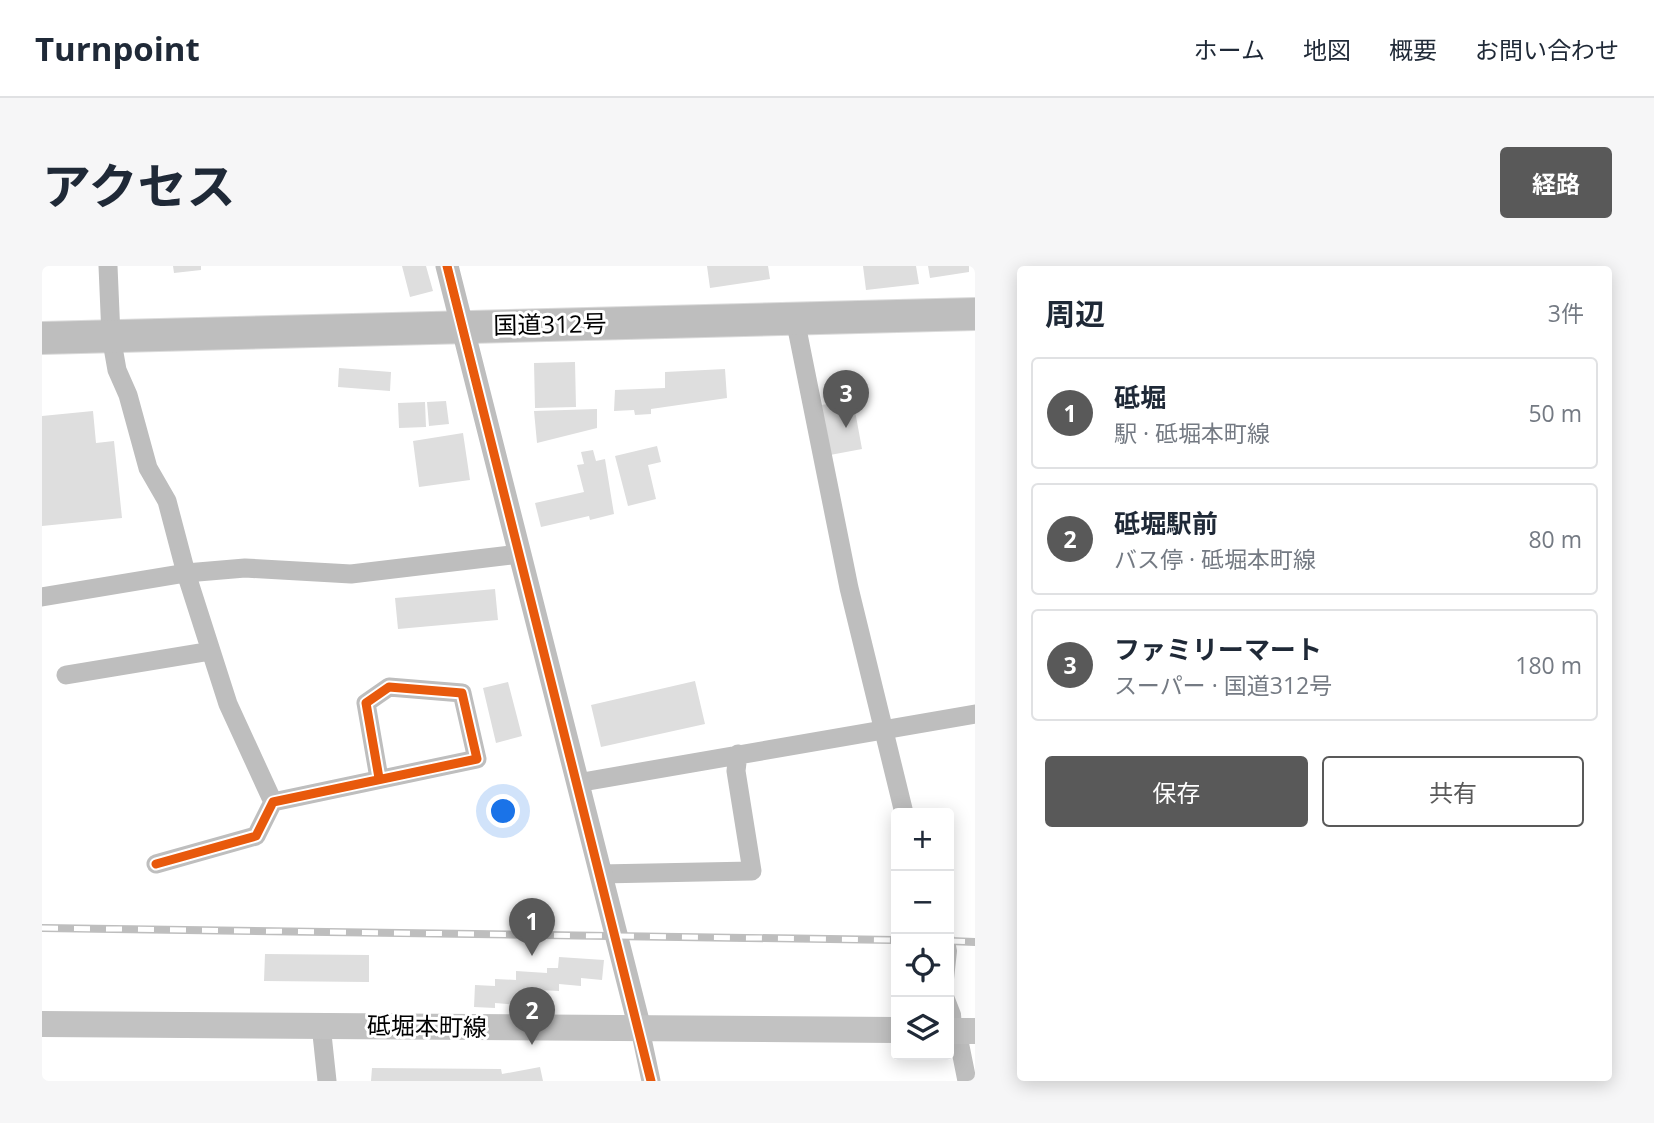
<!DOCTYPE html>
<html lang="ja">
<meta charset="utf-8">
<style>
body{margin:0;font-family:"Open Sans","Noto Sans JP",sans-serif;background:#f6f6f7;color:#1f2937}
.controls{position:absolute;right:21px;bottom:21px;display:grid;overflow:hidden;border-radius:7px;box-shadow:0 4px 18px #0003}
.controls button{width:63px;height:63px;display:grid;place-items:center;padding:0;border:0;border-bottom:2px solid #e0e1e3;background:#fff;color:#1f2937;font:35px sans-serif}
.you{position:absolute;left:462px;top:546px;width:24px;height:24px;margin:-18px;border:5px solid #fff;border-radius:50%;background:#1a73e8;box-shadow:0 0 0 10px #1a73e833}
.badge{display:grid;place-items:center;width:46px;height:46px;border-radius:50%;background:#595959;color:#fff;font-size:23px;font-weight:700}
.pin{position:absolute;translate:-50% -58px;filter:drop-shadow(0 2px 4px #0008)}
.pin::after{content:'';position:absolute;top:37px;width:24px;height:21px;background:inherit;clip-path:polygon(0 0,100% 0,50% 100%)}
.list{margin:0;padding:0;list-style:none}
h2{display:flex;justify-content:space-between;align-items:center;height:91px;margin:0;padding:0 28px;font-size:30px}
h2 small{font-size:23px;font-weight:400;color:#747a83}
.list li{display:grid;grid-template-columns:46px 1fr auto;gap:21px;align-items:center;box-sizing:border-box;height:112px;margin:0 14px 14px;padding:0 14px;border:2px solid #e0e1e3;border-radius:7px}
.list b{display:block;font-size:26px;white-space:nowrap}
.list p{margin:0;font-size:23px;white-space:nowrap;color:#747a83}
.list em{font-size:23px;font-style:normal;color:#747a83}
.actions{display:flex;gap:14px;padding:21px 28px}
.actions a{flex:1;padding:16px 0;border:2px solid #595959;border-radius:7px;text-align:center;font-size:24px;color:#595959}
.actions .main{background:#595959;color:#fff}
.icon{flex:none;width:38px;height:38px;fill:none;stroke:currentColor;stroke-width:2;stroke-linecap:round;stroke-linejoin:round}
.map{position:relative;flex:none;width:933px;height:815px;overflow:hidden;border-radius:7px}
header{display:flex;align-items:center;gap:42px;box-sizing:border-box;height:98px;padding:0 35px;background:#fff;border-bottom:2px solid #e0e1e3}
header strong{font-size:33px}
nav{display:flex;gap:38px;margin-inline-start:auto;font-size:24px}
.intro{display:flex;align-items:center;justify-content:space-between;box-sizing:border-box;height:168px;padding:0 42px}
h1{margin:0;font-size:49px}
.button{padding:18px 32px;border-radius:7px;background:#595959;color:#fff;font-size:24px;font-weight:700}
main{display:flex;gap:42px;padding:0 42px}
aside{flex:1;background:#fff;border-radius:7px;box-shadow:0 4px 18px #0003}
.map>svg:first-child{display:block}
.building{fill:#dedede}
.lines{fill:none;stroke-linecap:round;stroke-linejoin:round}
.trunk-casing{stroke:#dbdbdb;stroke-width:34}
.service{stroke:#bebebe;stroke-width:10}
.minor{stroke:#bebebe;stroke-width:19}
.tertiary{stroke:#bebebe;stroke-width:23}
.secondary{stroke:#c2c2c2;stroke-width:26}
.trunk{stroke:#bebebe;stroke-width:32}
.rail-casing{stroke:#bebebe;stroke-width:8}
.rail{stroke:#fff;stroke-width:5;stroke-dasharray:16;stroke-linecap:butt}
.cycleway-casing{stroke:#fff;stroke-width:13}
.cycleway{stroke:#e8590c;stroke-width:9}
.labels{text-anchor:middle;stroke-width:6;stroke-linejoin:round;paint-order:stroke}
.street-label{font-size:24px;fill:#000;stroke:#fff}
</style>
<header>
<strong>Turnpoint</strong>
<nav><a>ホーム</a><a>地図</a><a>概要</a><a>お問い合わせ</a></nav>
</header>
<div class="intro"><h1>アクセス</h1><a class="button">経路</a></div>
<main>
<div class="map">
<svg width="933" height="815" viewBox="0 0 933 815">
<rect width="100%" height="100%" fill="#fff"/>
<!-- building -->
<path class="building" d="M 131,0 L 159,0 L 159,4 L 132,7 Z
M 360,0 L 384,0 L 391,25 L 368,31 Z
M 665,0 L 726,0 L 728,13 L 668,22 Z
M 821,0 L 874,0 L 877,18 L 824,24 Z
M 886,0 L 927,0 L 927,6 L 888,12 Z
M 533,96 L 534,141 L 493,142 L 492,97 Z
M 297,102 L 349,106 L 348,125 L 296,121 Z
M 683,103 L 685,132 L 609,143 L 609,148 L 593,149 L 592,144 L 572,145 L 573,124 L 623,122 L 623,106 Z
M 811,134 L 820,183 L 788,189 L 779,139 Z
M 404,135 L 407,158 L 387,160 L 385,136 Z
M 383,136 L 384,161 L 357,162 L 356,137 Z
M 555,143 L 555,162 L 495,177 L 492,145 Z
M 51,145 L 54,177 L 72,175 L 80,252 L 0,260 L 0,150 Z
M 421,167 L 428,214 L 377,221 L 371,175 Z
M 615,180 L 619,196 L 606,199 L 614,233 L 586,240 L 573,190 Z
M 551,184 L 554,195 L 563,193 L 572,248 L 548,254 L 547,250 L 499,261 L 493,237 L 542,226 L 535,199 L 542,198 L 539,186 Z
M 453,323 L 456,354 L 356,363 L 353,332 Z
M 653,415 L 663,458 L 559,481 L 549,439 Z
M 466,416 L 480,470 L 454,477 L 441,422 Z
M 223,688 L 327,689 L 327,716 L 222,715 Z
M 517,691 L 562,694 L 560,714 L 539,712 L 539,720 L 517,718 L 517,725 L 497,724 L 496,731 L 476,730 L 475,739 L 453,737 L 453,742 L 432,741 L 433,719 L 453,720 L 453,713 L 474,714 L 474,705 L 505,707 L 505,702 L 516,702 Z
M 498,801 L 501,815 L 329,815 L 330,802 L 459,803 L 460,808 Z"/>
<g class="lines">
<!-- trunk casing -->
<g class="trunk-casing">
<path id="trunk" d="M 0,72 L 933,48"/>
</g>
<!-- service -->
<path class="service" d="M 907,670 L 910,685 L 907,713
M 907,730 L 914,748 L 915,763"/>
<!-- minor -->
<path class="minor" d="M 66,0 L 69,70 L 75,104 L 86,129 L 106,202 L 125,235 L 144,307 L 186,438 L 231,536
M 753,53 L 807,322 L 862,547
M 0,331 L 144,307 L 203,302 L 309,308 L 477,288
M 24,409 L 169,385
M 535,517 L 933,448
M 114,598 L 214,570 L 231,536 L 435,493 L 420,427 L 347,421 L 324,437 L 337,512
M 558,608 L 710,605 L 694,505 L 696,488
M 279,759 L 285,815
M 598,763 L 609,815
M 915,765 L 925,815"/>
<!-- tertiary -->
<path class="tertiary" d="M 405,0 L 598,763"/>
<!-- secondary -->
<path class="secondary" d="M 0,758 L 854,764
M 907,765 L 933,765"/>
<!-- trunk -->
<use href="#trunk" class="trunk"/>
<!-- rail casing -->
<g class="rail-casing">
<path id="rail" d="M 0,662 L 854,674
M 907,675 L 933,676"/>
</g>
<!-- rail -->
<use href="#rail" class="rail"/>
<!-- cycleway casing -->
<g class="cycleway-casing">
<path id="cycleway" d="M 405,0 L 609,815
M 114,598 L 214,570 L 231,536 L 435,493 L 420,427 L 347,421 L 324,437 L 337,512"/>
</g>
<!-- cycleway -->
<use href="#cycleway" class="cycleway"/>
</g>
<g class="labels">
<!-- street labels -->
<g class="street-label">
<text transform="translate(508 59) rotate(-1)" y="8">国道312号</text>
<text transform="translate(385 761) rotate(1)" y="8">砥堀本町線</text>
</g>
</g>
</svg>
<div class="controls">
<button>+</button>
<button>−</button>
<button><svg class="icon" aria-label="locate" viewBox="0 0 24 24"><circle cx="12" cy="12" r="6"/><path d="M12 2v4M12 18v4M2 12h4M18 12h4"/></svg></button>
<button><svg class="icon" aria-label="layers" viewBox="0 0 24 24"><path d="M12 4l9 5-9 5-9-5zM3 14l9 5 9-5"/></svg></button>
</div>
<div class="you"></div>
<div class="pin badge" style="left:490px;top:690px">1</div>
<div class="pin badge" style="left:490px;top:779px">2</div>
<div class="pin badge" style="left:804px;top:162px">3</div>
</div>
<aside>
<h2>周辺<small>3件</small></h2>
<ul class="list">
<li><span class="badge">1</span><div><b>砥堀</b><p>駅 · 砥堀本町線</p></div><em>50 m</em></li>
<li><span class="badge">2</span><div><b>砥堀駅前</b><p>バス停 · 砥堀本町線</p></div><em>80 m</em></li>
<li><span class="badge">3</span><div><b>ファミリーマート</b><p>スーパー · 国道312号</p></div><em>180 m</em></li>
</ul>
<div class="actions"><a class="main">保存</a><a>共有</a></div>
</aside>
</main>
